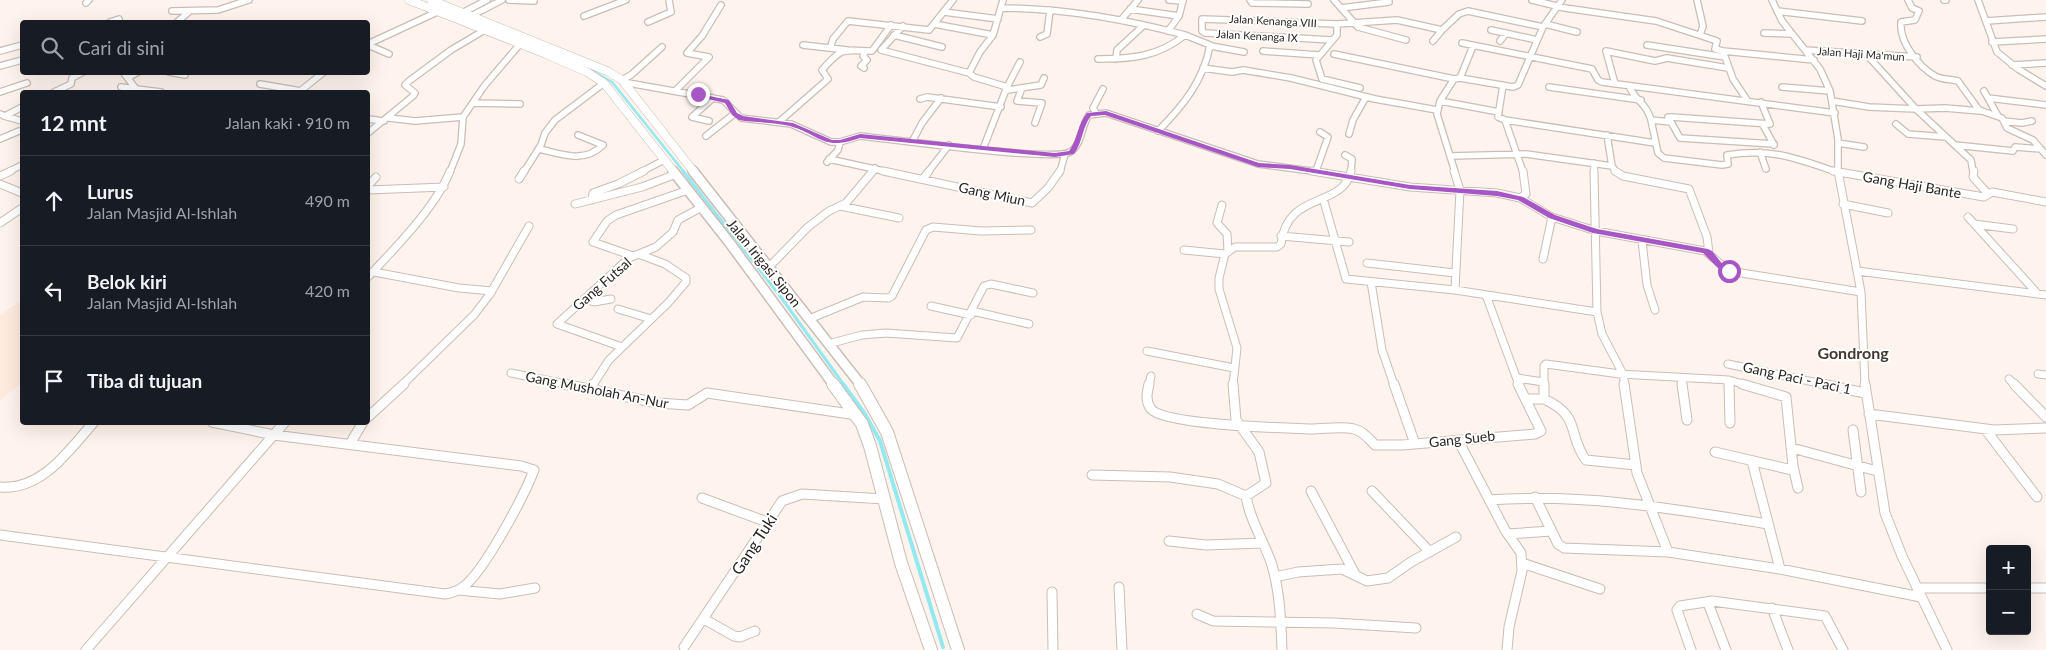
<!DOCTYPE html>
<html lang="id">
<meta charset="utf-8">
<style>
body{margin:0;font-family:Lato,sans-serif;background:#20242c;color:#f1f3f6}
.controls{position:absolute;right:15px;bottom:15px;display:grid;overflow:hidden;border-radius:5px;box-shadow:0 5px 20px #0002}
.controls button{width:45px;height:45px;display:grid;place-items:center;padding:0;border:0;border-bottom:1px solid #363941;background:#171b24;color:#f1f3f6;font:25px sans-serif}
.stop{position:absolute;width:15px;height:15px;margin:-11px;border:4px solid #a855c5;border-radius:50%;background:#fff}
.stop.end{background:#a855c5;border-color:#fff;box-shadow:0 1px 5px #0008}
.list{margin:0;padding:0;list-style:none}
h2{display:flex;justify-content:space-between;align-items:center;height:65px;margin:0;padding:0 20px;font-size:21px}
h2 small{font-size:16px;font-weight:400;color:#9ea1a6}
.list li{display:grid;grid-template-columns:32px 1fr auto;gap:15px;align-items:center;box-sizing:border-box;height:90px;padding:0 20px;border-top:1px solid #363941}
.list b{display:block;font-size:19px;white-space:nowrap}
.list p{margin:0;font-size:16px;white-space:nowrap;color:#9ea1a6}
.list em{font-size:16px;font-style:normal;color:#9ea1a6}
.icon{flex:none;width:28px;height:28px;fill:none;stroke:currentColor;stroke-width:2;stroke-linecap:round;stroke-linejoin:round}
.map{position:relative;flex:none;width:2046px;height:650px;overflow:hidden}
.search{position:absolute;background:#171b24;box-shadow:0 5px 20px #0002;left:20px;top:20px;width:350px;height:55px;display:flex;align-items:center;gap:12px;box-sizing:border-box;padding:0 18px;border-radius:5px;color:#9ea1a6;font-size:19px}
.panel{position:absolute;background:#171b24;box-shadow:0 5px 20px #0002;left:20px;top:90px;width:350px;height:335px;border-radius:5px}
.map>svg:first-child{display:block}
.built{fill:#ffeade}
.lines{fill:none;stroke-linecap:round;stroke-linejoin:round}
.stream-far2{stroke:#92e9f0;stroke-width:2.5}
.stream-far1{stroke:#92e9f0;stroke-width:3}
.stream{stroke:#92e9f0;stroke-width:4}
.minor-far2-casing{stroke:#cabdb6;stroke-width:8}
.minor-far1-casing{stroke:#cabdb6;stroke-width:9}
.minor-casing{stroke:#cabdb6;stroke-width:11}
.tertiary-far2-casing{stroke:#cabdb6;stroke-width:9}
.tertiary-far1-casing{stroke:#cabdb6;stroke-width:12}
.tertiary-casing{stroke:#cabdb6;stroke-width:14}
.minor-far2{stroke:#fff;stroke-width:5.5}
.minor-far1{stroke:#fff;stroke-width:7}
.minor{stroke:#fff;stroke-width:9}
.tertiary-far2{stroke:#fff;stroke-width:8}
.tertiary-far1{stroke:#fff;stroke-width:9}
.tertiary{stroke:#fff;stroke-width:12}
.route{fill:#a855c5}
.labels{text-anchor:middle;stroke-width:4;stroke-linejoin:round;paint-order:stroke}
.far-street-label{font-size:11px;fill:#292421;stroke:#fff}
.street-label{font-size:14px;fill:#292421;stroke:#fff}
.quarter-label{font-size:16px;font-weight:bold;fill:#433832;stroke:#fff}
.near-street-label{font-size:16px;fill:#292421;stroke:#fff}
</style>
<div class="map">
<svg width="2046" height="650" viewBox="0 0 2046 650">
<rect width="100%" height="100%" fill="#fff4ed"/>
<!-- built -->
<path class="built" d="M 22,300 L 22,383 L 0,400 L 0,315 Z"/>
<g class="lines">
<!-- stream-far2 -->
<path class="stream-far2" d="M 584,66 L 612,82 L 684,172"/>
<!-- stream-far1 -->
<path class="stream-far1" d="M 683,171 L 780,296 L 844,385"/>
<!-- stream -->
<path class="stream" d="M 843,384 L 865,414 L 880,441 L 943,647"/>
<!-- minor-far2 casing -->
<g class="minor-far2-casing">
<path id="minor-far2" d="M 509,0 L 534,1
M 1169,0 L 1183,1
M 1250,0 L 1252,3 L 1308,4
M 1334,0 L 1358,27 L 1406,40
M 1532,0 L 1565,8 L 1656,21 L 1717,41 L 1715,49 L 1723,51 L 1733,79 L 1747,100
M 1697,0 L 1703,26 L 1700,35
M 1772,0 L 1782,21 L 1820,69 L 1830,91 L 1838,139 L 1838,172
M 1908,0 L 1912,8 L 1919,11 L 1915,20 L 1901,22 C 1899,42 1918,66 1935,76 C 1942,80 1951,79 1958,81 L 1979,110 L 2002,118 L 2007,128 L 2033,140 L 2046,155
M 1944,0 L 1946,0
M 1978,0 L 1997,52 L 2018,69 L 2046,86
M 86,3 L 89,0
M 1001,8 C 1064,8 1125,19 1185,35
M 1341,8 L 1389,2
M 1130,9 L 1179,16
M 172,11 L 218,10 L 249,0
M 1777,11 L 1862,21
M 944,12 L 998,19
M 462,13 L 487,0
M 471,16 L 502,0
M 584,16 L 626,0
M 1121,20 L 1138,0
M 1986,21 L 2046,17
M 110,22 L 119,19
M 177,22 L 190,11
M 648,22 L 671,12 L 669,0
M 934,24 L 993,35
M 1337,24 L 1337,35 L 1316,60 L 1322,79 L 1360,88
M 1545,24 L 1577,32
M 903,26 L 881,50 L 969,73 L 974,77 L 1007,87
M 1491,30 L 1537,40
M 1168,31 L 1179,16 L 1183,0
M 1764,33 L 1792,34
M 894,35 L 942,47
M 1040,37 L 1047,34 L 1050,10
M 1332,40 L 1205,33 L 1202,31 L 1202,19 L 1337,24 L 1397,20 L 1442,30 L 1459,14 L 1468,11 L 1543,27
M 1433,41 L 1442,30
M 1500,41 L 1506,33
M 1992,42 L 2046,39
M 1462,43 L 1592,69 L 1598,80 L 1602,82 L 1835,113
M 368,44 L 437,12
M 368,45 L 389,54
M 803,45 L 847,50
M 1647,45 L 1725,57
M 831,46 L 833,39 L 848,21 L 929,30 L 953,0
M 1211,46 L 1244,52
M 1805,50 L 1917,57
M 0,51 L 22,45
M 1263,51 L 1319,55
M 1723,51 L 1814,60
M 1334,54 L 1454,79
M 1866,54 L 1916,109
M 1098,59 C 1131,59 1158,57 1185,35 L 1210,45 C 1204,80 1183,106 1158,131
M 1116,59 L 1117,50 L 1144,25
M 2012,65 L 2046,63
M 0,66 L 22,60
M 864,68 L 861,66 L 867,60 L 863,56 L 865,52
M 1203,68 L 1232,72 L 1243,70 L 1291,78 L 1375,99 L 1437,110
M 123,72 L 136,89 L 161,92
M 169,72 L 185,75
M 969,73 L 980,52 L 993,35 L 1003,0
M 128,78 L 138,72
M 1460,78 L 1473,46
M 622,80 L 631,75 L 662,47
M 623,82 L 723,100 L 741,118 L 791,124 L 831,142 L 840,142 L 860,136 C 890,139 1054,162 1070,152 C 1082,145 1081,126 1089,115 L 1106,113 L 1258,164 L 1319,172
M 260,84 L 301,91
M 1615,84 L 1606,51 L 1655,61 L 1667,58 L 1728,68
M 1503,85 L 1498,117 L 1505,120
M 1629,86 C 1635,101 1646,102 1651,120 L 1671,122 L 1668,117 L 1671,117 L 1770,124 L 1761,102
M 121,87 L 136,89
M 1549,87 L 1641,100
M 1782,87 L 1830,91
M 1022,88 L 1017,101 L 1042,103 L 1035,123
M 676,90 L 709,57 L 687,53 L 702,36 L 721,5
M 1008,90 L 1041,85 L 1044,78
M 1984,91 L 1998,116
M 0,92 L 27,83
M 54,92 L 71,84 L 72,78 L 83,72
M 299,92 L 324,72
M 1988,98 L 2046,105
M 920,99 L 927,97 L 1001,107
M 1440,101 L 1499,112
M 1832,101 L 1869,107 L 1916,109
M 473,103 L 520,104
M 1096,113 L 1093,108 L 1103,89
M 0,114 L 5,116 L 22,107
M 4,116 L 22,121
M 389,118 L 415,121 L 463,117
M 368,119 L 384,121
M 1651,120 L 1658,153 L 1664,158 L 1722,165 L 1728,164 L 1727,155 C 1772,148 1795,158 1837,172
M 709,121 L 692,117 L 713,98
M 2004,121 L 2022,123 L 2032,121
M 779,122 L 828,79 L 822,70 C 842,47 842,50 872,51 L 891,25
M 1671,122 L 1680,138 L 1774,144
M 1896,124 L 1908,134 L 1946,137
M 1763,125 L 1774,145
M 368,133 L 413,96 L 415,93 L 405,85 L 409,81 L 451,50 L 483,31
M 1349,134 L 1353,120 L 1366,97
M 1607,135 L 1612,166
M 706,136 L 734,114
M 0,139 L 19,131
M 912,142 L 922,123 L 941,98
M 1838,143 L 1864,147
M 1955,145 L 2013,151 L 2015,147 L 2041,149
M 539,149 C 562,154 584,164 603,145 L 578,135
M 983,149 L 1007,87 L 1020,62
M 1760,152 L 1766,169
M 1345,155 L 1352,159 L 1351,172
M 1450,156 L 1526,154 L 1612,166 L 1616,172
M 829,159 L 888,172
M 827,162 L 838,150 L 840,142
M 1594,163 L 1594,172
M 1316,171 L 1328,137 L 1320,132
M 8,172 L 22,165
M 450,172 L 461,144 L 463,117 L 485,85 L 520,44
M 524,172 L 541,145 L 545,133 L 555,120 L 604,83
M 641,172 L 664,160
M 872,172 L 875,168
M 928,172 L 949,145
M 1060,172 L 1065,154
M 1455,172 L 1437,114 L 1440,101 L 1454,79 L 1460,78 L 1513,87 L 1518,85 L 1543,27 L 1562,0
M 1523,172 L 1505,120 L 1655,143
M 1973,172 L 1971,160 L 1916,109 L 1945,108 L 1980,111"/>
</g>
<!-- minor-far1 casing -->
<g class="minor-far1-casing">
<path id="minor-far1" d="M 883,171 L 1032,203 L 1048,188 L 1060,171
M 1312,171 L 1410,187 L 1497,193 L 1520,198 L 1552,217 L 1596,231 L 1705,251 L 1729,271 L 1861,292
M 1454,171 L 1460,190 L 1455,290
M 1594,171 L 1597,312 L 1602,334 L 1623,374 L 1625,385
M 1615,171 L 1623,176 L 1689,189 L 1707,237 L 1709,253
M 1833,171 L 1984,197 L 1992,192 L 2046,202
M 1838,171 L 1861,292 L 1865,385
M 1974,171 L 1973,177 L 1988,194
M 0,176 L 11,171
M 519,179 L 524,171
M 923,179 L 929,171
M 0,184 L 22,193
M 368,186 L 376,177
M 368,190 L 444,187
M 1323,198 L 1346,279 L 1455,290 L 1597,312
M 1520,198 L 1526,194 L 1523,171
M 592,200 L 593,193 L 618,184 L 644,171
M 575,204 L 642,187 L 676,174
M 1843,204 L 1888,213
M 1222,205 L 1217,223 L 1227,234 L 1228,252
M 840,206 L 899,218
M 1968,217 L 2036,292
M 0,223 L 22,208
M 1974,224 L 2013,229
M 1281,236 L 1349,242
M 1642,241 L 1647,285 L 1655,310
M 1184,250 L 1225,254
M 633,256 L 593,242 L 607,221 L 616,215 L 688,190
M 1543,259 L 1552,217
M 1367,263 L 1455,273
M 768,268 L 808,227 L 829,211 L 846,203 L 873,171
M 1857,271 L 2046,295
M 374,272 L 459,288 L 492,291
M 368,277 C 395,248 436,207 450,171
M 1371,282 L 1382,350 L 1394,385
M 1486,295 L 1519,385
M 584,299 L 594,302 L 611,299
M 931,306 L 971,315
M 618,309 L 651,319
M 972,311 L 1029,324
M 809,319 L 863,297 L 888,298 L 892,296 L 926,230 L 933,227 L 981,231 L 1031,230
M 828,344 L 862,335 L 886,333 L 957,338 L 984,286 L 991,284 L 1033,293
M 622,347 L 557,324 L 629,258 L 656,247 L 673,232 L 678,220 L 702,207
M 1147,351 L 1234,368
M 1728,364 L 1828,385
M 511,373 L 570,385
M 2038,374 L 2046,375
M 1517,378 L 1543,382
M 1681,378 L 1682,385
M 2009,379 L 2015,385
M 402,385 L 474,315 L 490,294 L 529,226
M 593,385 L 609,360 L 668,303 L 686,282 L 686,278 L 665,264 L 641,255
M 1149,385 L 1151,376
M 1233,385 L 1237,348 L 1219,289 L 1219,278 L 1225,254 L 1235,247 L 1277,247 L 1281,244 C 1287,190 1343,209 1351,171
M 1544,385 L 1544,366 L 1546,364 L 1620,374 L 1729,380
M 1729,385 L 1729,380 L 1746,385"/>
</g>
<!-- minor casing -->
<g class="minor-casing">
<path id="minor" d="M 564,384 L 657,403 L 688,405 L 707,393 L 857,415
M 1149,384 C 1147,393 1145,401 1151,409 C 1164,425 1287,428 1312,429 C 1325,429 1341,426 1354,429 C 1363,431 1369,439 1375,445 L 1402,445 L 1535,434 L 1541,431 L 1518,384
M 1233,384 L 1236,420 L 1259,452 L 1266,483 L 1246,496 C 1250,521 1264,541 1272,565 C 1280,593 1281,622 1282,650
M 1394,384 L 1415,444
M 1624,384 L 1637,473 L 1668,552
M 1682,384 L 1687,420
M 1729,384 L 1730,423
M 1742,384 L 1786,397 L 1793,466 L 1798,488
M 1822,384 L 1865,393
M 1865,384 L 1885,513 L 1902,556 L 1947,650
M 2014,384 L 2046,417
M 590,389 L 593,384
M 1527,399 L 1544,399 L 1544,384
M 1544,399 C 1582,416 1567,435 1586,460 L 1636,465
M 1869,414 L 1994,430 L 2046,428
M 368,417 L 404,384
M 1985,429 L 2037,497
M 1853,430 L 1861,492
M 1458,440 L 1505,530 L 1521,553 L 1522,571 L 1509,627 L 1507,650
M 350,444 L 363,422
M 1792,448 L 1877,471
M 1715,452 L 1792,470
M 1752,461 L 1780,569
M 1092,475 L 1170,477 L 1218,484 L 1246,496
M 0,487 C 42,491 69,450 94,422
M 1311,491 L 1355,574
M 1372,491 L 1430,552
M 1535,497 L 1558,544 L 1564,548 L 1668,552 L 1780,569 L 1921,597
M 702,498 L 767,522
M 1489,500 C 1584,493 1675,509 1768,524
M 1508,534 L 1551,531
M 0,535 L 445,594 C 451,593 458,591 463,587 C 484,572 524,496 534,470 L 521,466 L 274,435 L 212,422
M 1169,541 L 1206,545 L 1262,543
M 1522,563 L 1600,589
M 1275,577 L 1298,572 L 1342,569 L 1367,581 L 1388,578 L 1411,562 L 1456,537
M 1119,587 L 1122,650
M 1917,588 L 1990,588
M 2027,588 L 2046,588
M 458,590 L 500,594 L 535,588
M 1052,592 L 1053,650
M 1708,603 L 1726,650
M 1772,608 L 1788,650
M 1197,614 L 1213,621 L 1334,623 L 1416,628
M 704,619 L 734,636 L 740,637 L 755,631
M 684,647 L 782,501 L 802,494 L 884,499
M 86,650 L 285,422
M 1691,650 L 1677,610 L 1680,606 L 1712,601 L 1825,616 L 1843,650"/>
</g>
<!-- tertiary-far2 casing -->
<g class="tertiary-far2-casing">
<path id="tertiary-far2" d="M 409,0 L 546,54 L 587,72 L 604,83 L 674,172
M 431,0 L 607,71 L 622,80 L 694,172"/>
</g>
<!-- tertiary-far1 casing -->
<g class="tertiary-far1-casing">
<path id="tertiary-far1" d="M 673,171 L 729,242 L 834,385
M 693,171 L 861,385"/>
</g>
<!-- tertiary casing -->
<g class="tertiary-casing">
<path id="tertiary" d="M 833,384 L 862,424 L 870,446 L 901,563 L 931,650
M 860,384 L 887,432 L 958,650"/>
</g>
<!-- minor-far2 -->
<use href="#minor-far2" class="minor-far2"/>
<!-- minor-far1 -->
<use href="#minor-far1" class="minor-far1"/>
<!-- minor -->
<use href="#minor" class="minor"/>
<!-- tertiary-far2 -->
<use href="#tertiary-far2" class="tertiary-far2"/>
<!-- tertiary-far1 -->
<use href="#tertiary-far1" class="tertiary-far1"/>
<!-- tertiary -->
<use href="#tertiary" class="tertiary"/>
</g>
<!-- route -->
<path class="route" d="M 695,93 L 729,100 L 737,113 L 743,116 L 793,123 L 832,140 L 840,140 L 860,134 L 1055,153 L 1069,151 C 1078,139 1077,125 1087,113 L 1106,111 L 1259,163 L 1290,165 L 1410,185 L 1497,191 L 1523,197 L 1555,215 L 1597,229 L 1708,249 L 1712,251 L 1724,266 L 1733,271 L 1729,273 L 1719,269 L 1703,253 L 1593,233 L 1549,218 L 1518,200 L 1497,196 L 1410,189 L 1290,169 L 1258,167 L 1105,115 L 1091,116 C 1082,127 1083,142 1074,154 L 1055,157 L 860,138 C 822,151 823,136 790,126 C 774,122 756,123 739,120 L 732,115 L 725,103 L 695,96 Z"/>
<g class="labels">
<!-- far-street labels -->
<g class="far-street-label">
<text transform="translate(1273 21) rotate(3)" y="4">Jalan Kenanga VIII</text>
<text transform="translate(1257 36) rotate(3)" y="4">Jalan Kenanga IX</text>
<text transform="translate(1861 54) rotate(4)" y="4">Jalan Haji Ma'mun</text>
</g>
<!-- street labels -->
<g class="street-label">
<text transform="translate(1912 185) rotate(10)" y="5">Gang Haji Bante</text>
<text transform="translate(992 194) rotate(12)" y="5">Gang Miun</text>
<text transform="translate(764 263) rotate(51)" y="5">Jalan Irigasi Sipon</text>
<text transform="translate(602 284) rotate(-41)" y="5">Gang Futsal</text>
<text transform="translate(1797 378) rotate(12)" y="5">Gang Paci - Paci 1</text>
<text transform="translate(597 390) rotate(11)" y="5">Gang Musholah An-Nur</text>
<text transform="translate(1462 439) rotate(-6)" y="5">Gang Sueb</text>
</g>
<!-- quarter labels -->
<g class="quarter-label">
<text x="1853" y="359">Gondrong</text>
</g>
<!-- near-street labels -->
<g class="near-street-label">
<text transform="translate(754 544) rotate(-57)" y="6">Gang Tuki</text>
</g>
</g>
</svg>
<div class="controls">
<button>+</button>
<button>−</button>
</div>
<div class="stop" style="left:1729px;top:271px"></div>
<div class="stop end" style="left:698px;top:94px"></div>
<div class="search"><svg class="icon" aria-label="search" viewBox="0 0 24 24"><circle cx="10" cy="10" r="6"/><path d="M15 15l6 6"/></svg>Cari di sini</div>
<section class="panel">
<h2>12 mnt<small>Jalan kaki · 910 m</small></h2>
<ul class="list">
<li><svg class="icon" aria-label="ahead" viewBox="0 0 24 24"><path d="M12 20V5M6 11l6-6 6 6"/></svg><div><b>Lurus</b><p>Jalan Masjid Al-Ishlah</p></div><em>490 m</em></li>
<li><svg class="icon" aria-label="left" viewBox="0 0 24 24"><path d="M17 20v-9H6M10 6l-5 5 5 5"/></svg><div><b>Belok kiri</b><p>Jalan Masjid Al-Ishlah</p></div><em>420 m</em></li>
<li><svg class="icon" aria-label="arrive" viewBox="0 0 24 24"><path d="M6 21V4h12l-3 4 3 4H6"/></svg><div><b>Tiba di tujuan</b></div></li>
</ul>
</section>
</div>
